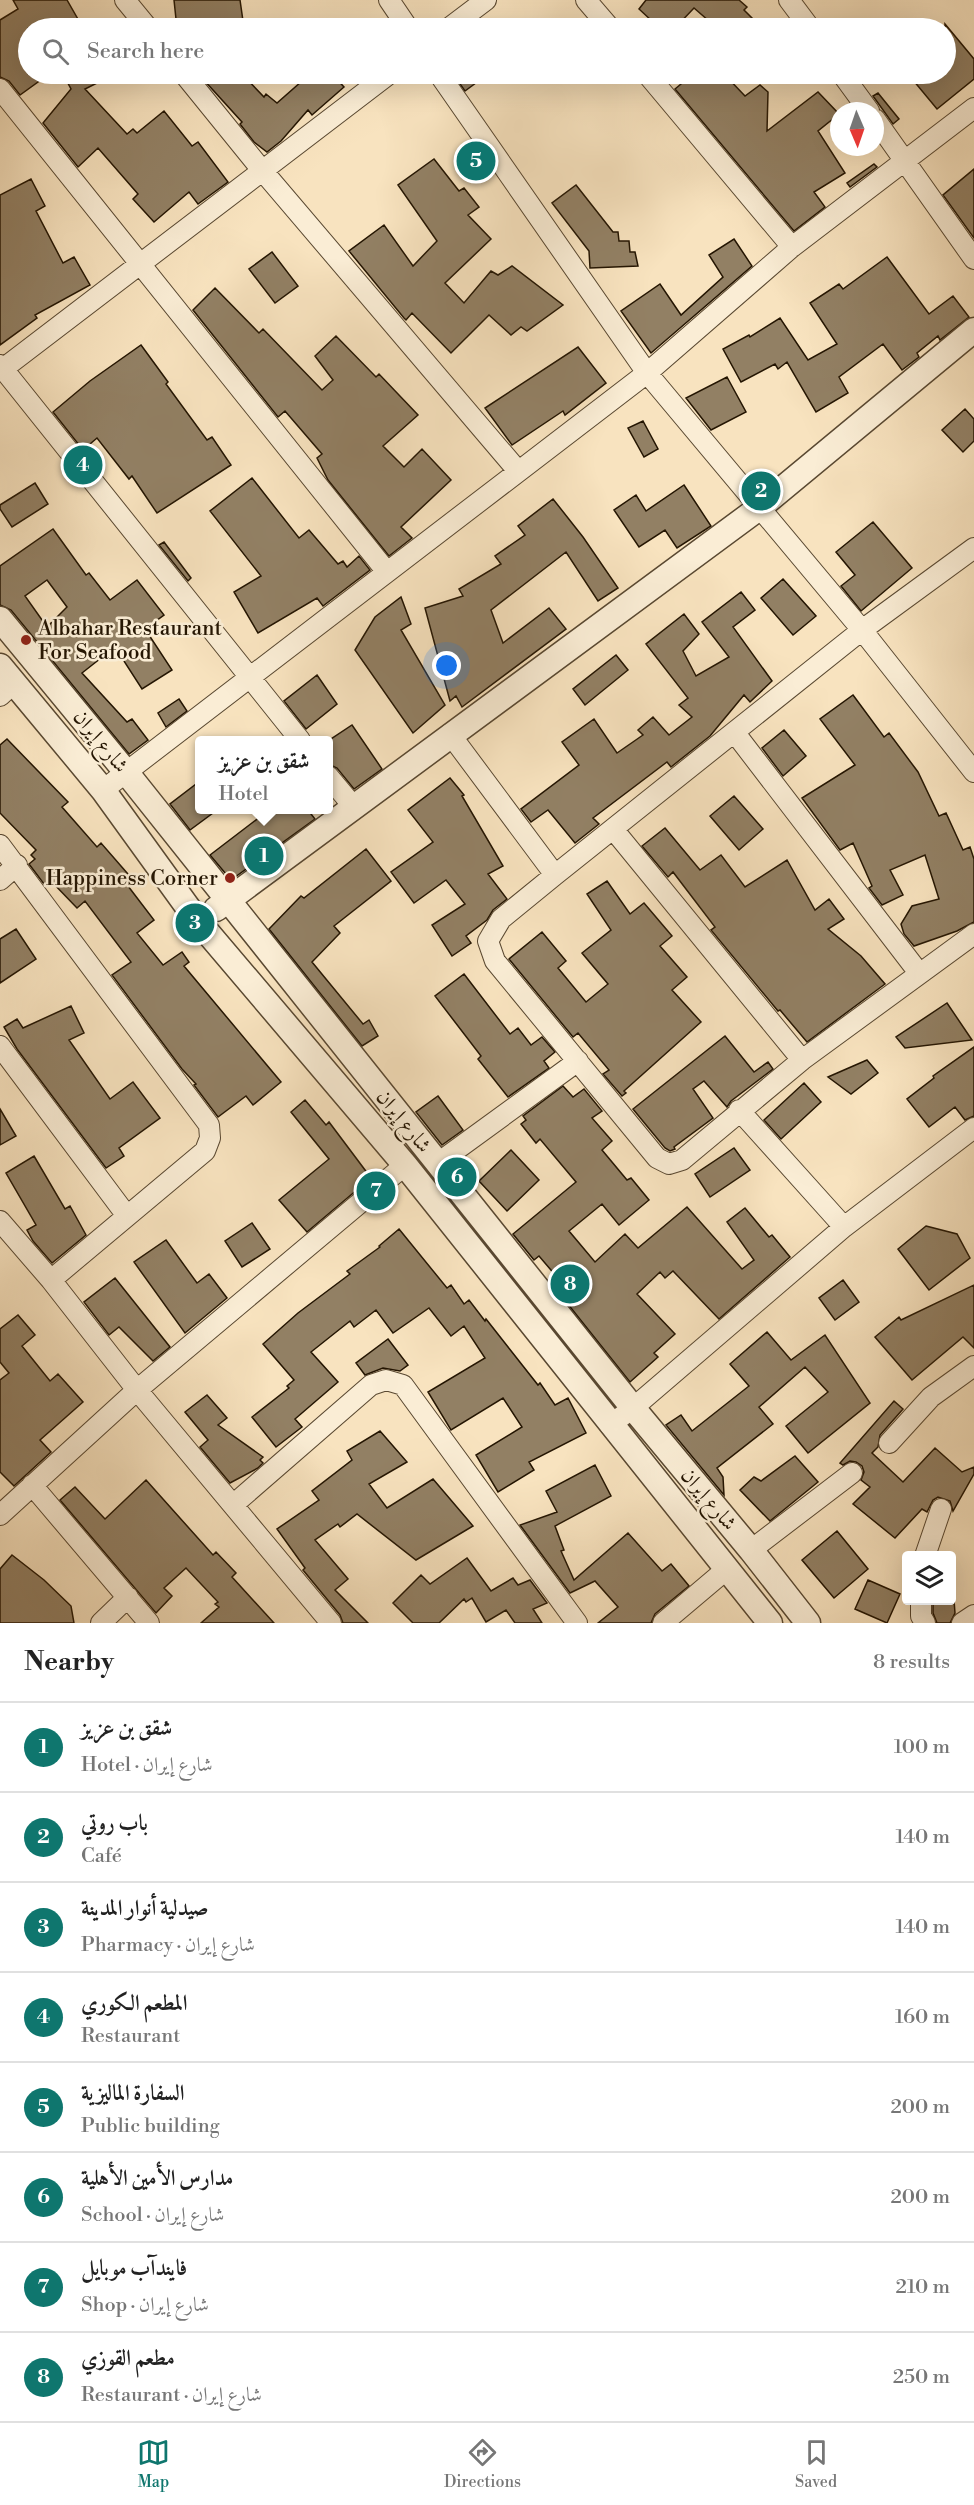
<!DOCTYPE html>
<meta charset="utf-8">
<style>
body{margin:0;font-family:"Libre Bodoni",Amiri,serif;background:#f2f2f2;color:#222}
.controls{position:absolute;right:18px;bottom:18px;display:grid;overflow:hidden;border-radius:6px;box-shadow:0 6px 24px #0002}
.controls button{width:54px;height:54px;display:grid;place-items:center;padding:0;border:0;border-bottom:2px solid #e0e0e0;background:#fff;color:#222;font:30px sans-serif}
.compass{position:absolute;left:830px;top:102px;width:54px;height:54px;border-radius:50%;background:#fff;box-shadow:0 6px 24px #0002;rotate:178deg}
.you{position:absolute;left:447px;top:666px;width:21px;height:21px;margin:-15px;border:4px solid #fff;border-radius:50%;background:#1a73e8;box-shadow:0 0 0 9px #1a73e833}
.badge{display:grid;place-items:center;width:39px;height:39px;border-radius:50%;background:#0f766e;color:#fff;font-size:20px;font-weight:700}
.pin{position:absolute;translate:-50% -50%;border:3px solid #fff;box-shadow:0 2px 6px #0006}
.popup{position:absolute;left:195px;top:736px;width:138px;height:78px;box-sizing:border-box;display:grid;place-content:center;border-radius:6px;background:#fff;filter:drop-shadow(0 2px 4px #0005);font-size:20px;white-space:nowrap;color:#767676}
.popup b{font-size:22px;color:#222}
.popup::after{content:'';position:absolute;left:50%;top:100%;margin-left:-12px;border:12px solid transparent;border-top-color:#fff}
.list{margin:0;padding:0;list-style:none}
h2{display:flex;justify-content:space-between;align-items:center;height:78px;margin:0;padding:0 24px;font-size:26px}
h2 small{font-size:20px;font-weight:400;color:#767676}
.list li{display:grid;grid-template-columns:39px 1fr auto;gap:18px;align-items:center;box-sizing:border-box;height:90px;padding:0 24px;border-top:2px solid #e0e0e0}
.list b{display:block;font-size:22px;white-space:nowrap}
.list p{margin:0;font-size:20px;white-space:nowrap;color:#767676}
.list em{font-size:20px;font-style:normal;color:#767676}
.icon{flex:none;width:33px;height:33px;fill:none;stroke:currentColor;stroke-width:2;stroke-linecap:round;stroke-linejoin:round}
.map{position:relative;flex:none;width:974px;height:1623px;overflow:hidden}
.search{position:absolute;background:#fff;box-shadow:0 6px 24px #0002;left:18px;right:18px;top:18px;height:66px;display:flex;align-items:center;gap:15px;box-sizing:border-box;padding:0 21px;border-radius:33px;color:#767676;font-size:22px}
.sheet{height:798px;background:#fff}
nav{display:flex;justify-content:space-around;align-items:center;box-sizing:border-box;height:84px;border-top:2px solid #e0e0e0;background:#fff;font-size:16px;color:#767676}
nav a{display:grid;justify-items:center;gap:3px}
nav .on{color:#0f766e}
.map>svg:first-child{display:block}
.building{fill:#928064;stroke:#241502;stroke-width:1.5;fill-rule:evenodd}
.lines{fill:none;stroke-linecap:round;stroke-linejoin:round}
.minor-casing{stroke:#594831;stroke-width:22}
.tertiary-casing{stroke:#594831;stroke-width:27}
.minor{stroke:#faedd5;stroke-width:20}
.tertiary{stroke:#faedd5;stroke-width:24}
.poi-dot{fill:#8f2418;stroke:#faedd5;stroke-width:2}
.labels{text-anchor:middle;stroke-width:5;stroke-linejoin:round;paint-order:stroke}
.poi-label{font-size:21px;fill:#241502;stroke:#faedd5;text-anchor:start}
.street-label{font-size:21px;fill:#241502;stroke:#faedd5}
</style>
<div class="map">
<svg width="974" height="1623" viewBox="0 0 974 1623">
<rect width="100%" height="100%" fill="#f8e3bf"/>
<filter id="stains"><feTurbulence type="fractalNoise" baseFrequency=".00333" numOctaves="4"/><feColorMatrix values="0 0 0 0 .2 0 0 0 0 .09 0 0 0 0 .02 0 0 0 .5 -.17"/></filter>
<radialGradient id="worn" r=".72"><stop offset=".6" stop-color="#630" stop-opacity="0"/><stop offset="1" stop-color="#630" stop-opacity=".3"/></radialGradient>
<!-- building -->
<path class="building" d="M 13,0 L 67,0 L 83,28 L 28,28 L 28,74 L 49,74 L 20,95 L 9,81 L 0,77 L 0,20 L 18,9 Z
M 174,0 L 240,0 L 243,21 L 176,19 Z
M 646,0 L 739,0 L 747,7 L 744,10 L 762,28 L 717,28 L 694,8 L 675,28 L 647,28 L 653,22 L 639,9 Z
M 945,24 L 974,59 L 974,79 L 937,109 L 908,74 L 945,74 Z
M 63,74 L 115,74 L 85,89 L 127,134 L 133,129 L 137,133 L 164,111 L 192,146 L 198,142 L 228,182 L 198,204 L 189,192 L 154,222 L 133,199 L 138,194 L 98,148 L 78,167 L 43,123 L 71,89 Z
M 209,74 L 242,74 L 264,97 L 266,94 L 277,103 L 310,74 L 332,74 L 344,87 L 312,115 L 308,110 L 281,141 L 267,152 L 254,142 L 240,124 L 242,122 L 203,79 Z
M 453,74 L 488,74 L 465,91 Z
M 693,74 L 724,74 L 745,96 L 760,85 L 768,92 L 767,131 L 818,92 L 839,114 L 818,131 L 845,173 L 814,192 L 825,207 L 794,231 L 675,89 Z
M 878,93 L 899,119 L 893,124 L 873,96 Z
M 434,159 L 459,191 L 464,188 L 479,207 L 468,215 L 491,239 L 445,283 L 464,303 L 491,271 L 498,275 L 512,266 L 563,305 L 527,331 L 521,327 L 511,335 L 489,315 L 451,353 L 412,313 L 406,320 L 404,318 L 349,251 L 384,225 L 413,266 L 437,241 L 398,185 Z
M 874,164 L 877,167 L 850,187 L 847,183 Z
M 974,169 L 974,238 L 943,195 Z
M 31,179 L 45,206 L 36,211 L 63,263 L 74,257 L 90,285 L 35,315 L 37,318 L 0,345 L 0,195 Z
M 576,185 L 613,232 L 618,232 L 619,241 L 629,241 L 630,252 L 635,252 L 638,266 L 590,268 L 589,251 L 552,203 Z
M 734,239 L 752,266 L 651,353 L 621,311 L 660,284 L 681,315 L 723,277 L 709,255 Z
M 272,252 L 298,286 L 275,303 L 249,269 Z
M 887,257 L 929,314 L 953,296 L 969,317 L 940,340 L 938,336 L 917,353 L 919,357 L 902,370 L 883,344 L 839,377 L 848,393 L 816,412 L 787,362 L 778,369 L 775,364 L 741,382 L 723,349 L 749,335 L 750,337 L 780,318 L 808,360 L 837,344 L 810,303 L 839,284 L 843,289 Z
M 215,288 L 259,333 L 263,329 L 322,390 L 333,380 L 315,356 L 336,336 L 376,377 L 379,374 L 418,415 L 383,446 L 404,467 L 422,449 L 451,480 L 401,527 L 412,538 L 389,556 L 328,480 L 317,458 L 322,454 L 285,411 L 278,417 L 193,310 Z
M 141,345 L 168,382 L 166,384 L 207,440 L 212,437 L 231,465 L 157,513 L 132,476 L 129,479 L 97,438 L 83,450 L 53,412 L 90,381 Z
M 578,347 L 606,383 L 565,415 L 563,411 L 512,445 L 485,408 Z
M 727,377 L 746,412 L 711,430 L 686,398 Z
M 965,409 L 974,419 L 974,441 L 963,452 L 942,430 Z
M 643,421 L 658,449 L 644,457 L 628,428 Z
M 252,478 L 299,538 L 309,530 L 338,564 L 343,561 L 347,567 L 359,556 L 370,570 L 323,606 L 317,598 L 258,633 L 234,592 L 261,576 L 210,511 Z
M 35,483 L 48,504 L 12,527 L 0,509 L 0,505 Z
M 684,485 L 711,526 L 677,548 L 665,530 L 639,547 L 614,510 L 636,495 L 646,511 Z
M 553,499 L 583,537 L 618,588 L 598,601 L 566,552 L 491,610 L 503,643 L 549,608 L 566,629 L 462,707 L 456,696 L 450,701 L 425,608 L 463,596 L 459,589 L 501,564 L 495,556 L 525,535 L 518,526 Z
M 873,522 L 912,568 L 861,611 L 841,586 L 855,575 L 836,552 Z
M 53,529 L 86,575 L 89,573 L 110,600 L 137,580 L 164,615 L 145,629 L 172,670 L 142,689 L 115,647 L 82,673 L 127,722 L 132,719 L 148,740 L 129,754 L 11,610 L 0,605 L 0,566 ZM 47,580 L 67,607 L 47,627 L 25,596 Z
M 164,542 L 191,578 L 188,581 L 159,545 Z
M 783,579 L 816,616 L 793,635 L 761,598 Z
M 741,592 L 755,610 L 733,627 L 772,681 L 750,702 L 744,695 L 710,736 L 671,767 L 667,762 L 593,818 L 599,824 L 575,843 L 548,810 L 531,822 L 521,809 L 579,765 L 562,742 L 594,719 L 617,753 L 643,735 L 638,730 L 653,717 L 669,735 L 692,717 L 679,705 L 688,698 L 646,644 L 684,614 L 699,634 L 683,651 L 696,676 L 729,657 L 702,622 Z
M 401,597 L 411,624 L 401,630 L 445,705 L 413,733 L 355,650 L 375,617 Z
M 616,655 L 628,670 L 585,705 L 573,689 Z
M 317,675 L 337,704 L 306,729 L 284,701 Z
M 853,695 L 884,737 L 889,733 L 918,772 L 939,816 L 946,813 L 963,850 L 970,847 L 974,859 L 974,922 L 957,931 L 914,946 L 904,934 L 901,924 L 912,906 L 939,899 L 925,855 L 890,870 L 903,895 L 882,905 L 869,888 L 872,886 L 853,843 L 840,850 L 802,798 L 855,765 L 820,719 Z
M 179,699 L 187,711 L 166,727 L 158,713 Z
M 352,725 L 382,769 L 354,789 L 337,768 L 328,764 L 328,741 Z
M 784,730 L 806,756 L 783,776 L 762,748 Z
M 7,739 L 68,802 L 62,807 L 97,847 L 101,843 L 134,881 L 128,886 L 154,920 L 137,933 L 163,965 L 182,952 L 189,962 L 184,966 L 281,1082 L 253,1105 L 246,1096 L 218,1117 L 194,1085 L 196,1084 L 182,1069 L 112,975 L 131,962 L 85,901 L 77,908 L 50,880 L 44,884 L 29,864 L 35,859 L 31,855 L 36,850 L 0,813 L 0,745 Z
M 450,778 L 464,795 L 462,796 L 503,866 L 488,874 L 507,899 L 493,910 L 487,920 L 466,936 L 471,943 L 452,956 L 432,925 L 465,904 L 446,880 L 414,903 L 391,872 L 433,842 L 408,810 Z
M 200,781 L 200,810 L 217,810 L 190,830 L 170,804 Z
M 734,796 L 763,829 L 739,850 L 710,816 Z
M 269,810 L 308,810 L 315,819 L 231,880 L 210,855 Z
M 665,828 L 700,870 L 721,855 L 745,887 L 787,860 L 815,910 L 829,899 L 844,919 L 828,929 L 861,956 L 885,984 L 807,1042 L 780,1010 L 778,1011 L 711,930 L 715,927 L 673,872 L 668,877 L 642,846 Z
M 366,849 L 391,881 L 334,926 L 340,933 L 312,962 L 363,1024 L 369,1020 L 378,1036 L 362,1046 L 269,929 L 301,896 L 304,898 Z
M 607,881 L 630,914 L 644,903 L 672,936 L 660,946 L 687,977 L 672,990 L 701,1022 L 624,1091 L 626,1093 L 622,1096 L 603,1074 L 609,1070 L 578,1033 L 573,1037 L 509,959 L 542,932 L 566,961 L 558,968 L 586,1002 L 608,984 L 582,953 L 611,930 L 587,894 Z
M 16,929 L 36,959 L 0,983 L 0,939 Z
M 464,974 L 510,1034 L 518,1028 L 531,1045 L 542,1037 L 555,1052 L 544,1061 L 549,1068 L 508,1097 L 478,1059 L 481,1056 L 435,996 Z
M 947,1003 L 972,1040 L 905,1048 L 896,1037 Z
M 71,1006 L 84,1033 L 69,1040 L 110,1099 L 133,1082 L 160,1118 L 119,1148 L 124,1156 L 106,1168 L 17,1049 L 4,1027 L 17,1019 L 23,1028 Z
M 725,1036 L 754,1072 L 768,1062 L 773,1069 L 731,1101 L 727,1107 L 704,1081 L 693,1089 L 713,1118 L 674,1147 L 675,1149 L 670,1151 L 665,1148 L 633,1109 Z
M 974,1047 L 974,1116 L 965,1120 L 955,1107 L 929,1127 L 907,1099 L 934,1078 L 933,1076 Z
M 867,1060 L 878,1073 L 851,1094 L 828,1077 Z
M 804,1083 L 821,1102 L 781,1139 L 764,1120 Z
M 563,1086 L 573,1097 L 584,1089 L 602,1111 L 592,1118 L 612,1141 L 602,1150 L 627,1180 L 631,1178 L 649,1200 L 619,1225 L 602,1204 L 569,1231 L 595,1262 L 625,1234 L 638,1248 L 687,1207 L 742,1269 L 754,1260 L 727,1222 L 745,1208 L 769,1237 L 772,1235 L 790,1257 L 719,1319 L 673,1271 L 665,1278 L 660,1272 L 637,1294 L 675,1334 L 654,1353 L 658,1357 L 630,1382 L 567,1303 L 574,1297 L 539,1256 L 534,1260 L 513,1234 L 576,1182 L 540,1139 L 536,1143 L 521,1124 L 526,1120 L 523,1116 Z
M 438,1096 L 463,1130 L 442,1145 L 416,1112 Z
M 305,1100 L 326,1125 L 329,1122 L 371,1178 L 307,1232 L 279,1200 L 329,1159 L 291,1112 Z
M 0,1109 L 16,1136 L 0,1145 Z
M 734,1148 L 750,1170 L 710,1197 L 695,1174 Z
M 511,1150 L 539,1180 L 507,1211 L 479,1181 Z
M 34,1156 L 65,1209 L 70,1206 L 86,1235 L 52,1263 L 33,1241 L 27,1230 L 36,1225 L 6,1173 Z
M 252,1223 L 270,1249 L 242,1267 L 225,1241 Z
M 926,1226 L 957,1234 L 970,1258 L 929,1290 L 898,1249 Z
M 399,1229 L 447,1288 L 451,1285 L 464,1304 L 469,1300 L 485,1321 L 486,1319 L 538,1385 L 540,1383 L 555,1405 L 568,1398 L 586,1433 L 529,1462 L 534,1470 L 498,1492 L 476,1455 L 522,1427 L 503,1398 L 451,1430 L 428,1392 L 485,1358 L 464,1326 L 451,1336 L 429,1308 L 393,1333 L 376,1310 L 354,1327 L 350,1321 L 311,1352 L 338,1382 L 295,1419 L 302,1427 L 276,1447 L 252,1417 L 289,1388 L 287,1386 L 294,1380 L 263,1344 L 298,1313 L 350,1274 L 347,1271 L 380,1247 L 379,1246 Z
M 166,1240 L 197,1283 L 209,1274 L 227,1298 L 185,1333 L 134,1262 Z
M 115,1278 L 170,1347 L 153,1361 L 119,1327 L 109,1335 L 84,1302 Z
M 843,1280 L 859,1302 L 835,1320 L 819,1298 Z
M 974,1285 L 974,1348 L 963,1337 L 912,1380 L 875,1337 L 899,1317 L 901,1320 Z
M 18,1315 L 35,1335 L 22,1346 L 50,1381 L 58,1374 L 83,1402 L 40,1440 L 51,1452 L 14,1486 L 0,1472 L 0,1380 L 9,1373 L 0,1362 L 0,1329 Z
M 767,1332 L 791,1360 L 825,1335 L 870,1403 L 808,1453 L 786,1426 L 828,1392 L 805,1367 L 759,1407 L 773,1424 L 717,1468 L 723,1477 L 724,1495 L 666,1425 L 681,1415 L 692,1431 L 749,1386 L 730,1364 Z
M 388,1339 L 408,1365 L 400,1371 L 383,1368 L 365,1375 L 356,1363 Z
M 207,1395 L 227,1418 L 218,1425 L 263,1457 L 260,1460 L 263,1463 L 258,1468 L 230,1483 L 200,1447 L 208,1440 L 185,1412 Z
M 894,1401 L 903,1409 L 880,1435 L 878,1447 L 872,1453 L 903,1482 L 935,1448 L 962,1472 L 974,1467 L 974,1474 L 953,1511 L 950,1501 L 938,1497 L 933,1500 L 927,1512 L 922,1509 L 895,1538 L 853,1504 L 870,1487 L 861,1480 L 864,1472 L 862,1466 L 856,1462 L 850,1461 L 843,1465 L 840,1463 Z
M 380,1431 L 407,1462 L 369,1484 L 387,1508 L 433,1479 L 473,1526 L 416,1560 L 357,1514 L 340,1527 L 338,1524 L 315,1540 L 348,1579 L 335,1590 L 368,1623 L 343,1623 L 340,1615 L 303,1570 L 305,1568 L 277,1529 L 319,1500 L 312,1491 L 352,1460 L 347,1451 Z
M 795,1456 L 818,1482 L 770,1521 L 740,1490 L 754,1477 L 761,1481 Z
M 595,1465 L 611,1496 L 555,1526 L 564,1550 L 561,1551 L 574,1580 L 628,1533 L 662,1571 L 671,1564 L 689,1586 L 655,1614 L 651,1623 L 598,1623 L 618,1607 L 595,1581 L 570,1593 L 520,1525 L 557,1512 L 546,1491 Z
M 146,1480 L 213,1555 L 216,1552 L 236,1573 L 232,1577 L 274,1623 L 201,1623 L 219,1607 L 215,1604 L 218,1602 L 186,1568 L 164,1588 L 172,1596 L 156,1613 L 60,1500 L 75,1487 L 105,1519 Z
M 837,1531 L 868,1569 L 834,1598 L 802,1560 Z
M 12,1555 L 44,1580 L 71,1606 L 74,1623 L 0,1623 L 0,1569 Z
M 467,1558 L 491,1591 L 513,1578 L 518,1585 L 530,1580 L 547,1603 L 533,1609 L 542,1623 L 515,1623 L 506,1610 L 486,1622 L 472,1598 L 466,1602 L 464,1599 L 439,1623 L 413,1623 L 393,1603 L 421,1575 L 430,1584 Z
M 868,1580 L 900,1594 L 887,1623 L 855,1609 Z
M 933,1600 L 954,1600 L 955,1613 L 950,1623 L 937,1623 L 933,1613 Z"/>
<g class="lines">
<!-- minor casing -->
<g class="minor-casing">
<path id="minor" d="M 125,0 L 148,28
M 389,0 L 408,28
M 586,0 L 610,28
M 789,0 L 810,28
M 449,28 L 486,0
M 184,74 L 261,169 L 518,471
M 439,74 L 647,373 L 862,630 L 974,772
M 647,74 L 792,247
M 842,74 L 869,111
M 0,89 L 387,572
M 875,119 L 974,259
M 0,365 L 300,740
M 0,371 L 389,74
M 974,548 L 862,630 L 555,875 L 501,919 L 488,941 L 495,961 L 657,1158 L 669,1164 L 682,1160 L 802,1060 L 974,934
M 0,696 L 13,684
M 735,733 L 919,973
M 450,734 L 555,875
M 328,776 L 353,806
M 103,790 L 647,373 L 792,247 L 974,108
M 613,829 L 802,1060
M 0,845 L 209,1125 L 210,1138 L 205,1151 L 51,1280
M 0,880 L 17,865
M 0,1046 L 127,1216
M 739,1110 L 844,1227
M 438,1163 L 578,1061
M 0,1221 L 51,1280 L 137,1390 L 331,1623
M 610,1425 L 633,1408 L 844,1227 L 974,1128
M 889,1443 L 931,1397 L 974,1366
M 32,1485 L 149,1623
M 234,1504 L 371,1385 L 386,1380 L 403,1385 L 577,1623
M 0,1515 L 137,1390 L 405,1165
M 751,1550 L 852,1473
M 925,1556 L 941,1509
M 921,1600 L 921,1616 L 925,1623
M 101,1623 L 128,1597
M 663,1623 L 728,1568
M 962,1623 L 974,1615"/>
</g>
<!-- tertiary casing -->
<g class="tertiary-casing">
<path id="tertiary" d="M 0,619 L 126,772 L 633,1408 L 751,1550 L 808,1623
M 0,666 L 103,790 L 197,920 L 405,1165 L 770,1623
M 216,909 L 759,508 L 974,330"/>
</g>
<!-- minor -->
<use href="#minor" class="minor"/>
<!-- tertiary -->
<use href="#tertiary" class="tertiary"/>
</g>
<!-- markers -->
<g class="poi-dot">
<circle cx="26" cy="640" r="6"/>
<circle cx="230" cy="878" r="6"/>
</g>
<g class="labels">
<!-- poi labels -->
<g class="poi-label">
<text x="38" y="635">Albahar Restaurant<tspan x="38" dy="24">For Seafood</tspan></text>
<text x="218" y="885" text-anchor="end">Happiness Corner</text>
</g>
<!-- street labels -->
<g class="street-label">
<text transform="translate(101 741) rotate(51)" y="7">شارع إيران</text>
<text transform="translate(404 1121) rotate(51)" y="7">شارع إيران</text>
<text transform="translate(709 1499) rotate(50)" y="7">شارع إيران</text>
</g>
</g>
<rect width="100%" height="100%" filter="url(#stains)"/>
<rect width="100%" height="100%" fill="url(#worn)"/>
</svg>
<div class="controls">
<button><svg class="icon" aria-label="layers" viewBox="0 0 24 24"><path d="M12 4l9 5-9 5-9-5zM3 14l9 5 9-5"/></svg></button>
</div>
<svg class="compass" viewBox="-18 -18 36 36"><path d="M0-13l5 13h-10z" fill="#e53935"/><path d="M0 13l5-13h-10z" fill="#767676"/></svg>
<div class="you"></div>
<div class="pin badge" style="left:264px;top:856px">1</div>
<div class="popup"><b>شقق بن عزيز</b>Hotel</div>
<div class="pin badge" style="left:761px;top:491px">2</div>
<div class="pin badge" style="left:195px;top:923px">3</div>
<div class="pin badge" style="left:83px;top:465px">4</div>
<div class="pin badge" style="left:476px;top:161px">5</div>
<div class="pin badge" style="left:457px;top:1177px">6</div>
<div class="pin badge" style="left:376px;top:1191px">7</div>
<div class="pin badge" style="left:570px;top:1284px">8</div>
<div class="search"><svg class="icon" aria-label="search" viewBox="0 0 24 24"><circle cx="10" cy="10" r="6"/><path d="M15 15l6 6"/></svg>Search here</div>
</div>
<section class="sheet">
<h2>Nearby<small>8 results</small></h2>
<ul class="list">
<li><span class="badge">1</span><div><b>شقق بن عزيز</b><p>Hotel · شارع إيران</p></div><em>100 m</em></li>
<li><span class="badge">2</span><div><b>باب روتي</b><p>Café</p></div><em>140 m</em></li>
<li><span class="badge">3</span><div><b>صيدلية أنوار المدينة</b><p>Pharmacy · شارع إيران</p></div><em>140 m</em></li>
<li><span class="badge">4</span><div><b>المطعم الكوري</b><p>Restaurant</p></div><em>160 m</em></li>
<li><span class="badge">5</span><div><b>السفارة الماليزية</b><p>Public building</p></div><em>200 m</em></li>
<li><span class="badge">6</span><div><b>مدارس الأمين الأهلية</b><p>School · شارع إيران</p></div><em>200 m</em></li>
<li><span class="badge">7</span><div><b>فايندآب موبايل</b><p>Shop · شارع إيران</p></div><em>210 m</em></li>
<li><span class="badge">8</span><div><b>مطعم القوزي</b><p>Restaurant · شارع إيران</p></div><em>250 m</em></li>
</ul>
</section>
<nav>
<a class="on"><svg class="icon" aria-label="map" viewBox="0 0 24 24"><path d="M3 6l6-2 6 2 6-2v14l-6 2-6-2-6 2zM9 4v14M15 6v14"/></svg>Map</a>
<a><svg class="icon" aria-label="directions" viewBox="0 0 24 24"><path d="M12 3l9 9-9 9-9-9zM9 14v-3h6M13 9l2 2-2 2"/></svg>Directions</a>
<a><svg class="icon" aria-label="saved" viewBox="0 0 24 24"><path d="M7 4h10v16l-5-4-5 4z"/></svg>Saved</a>
</nav>
